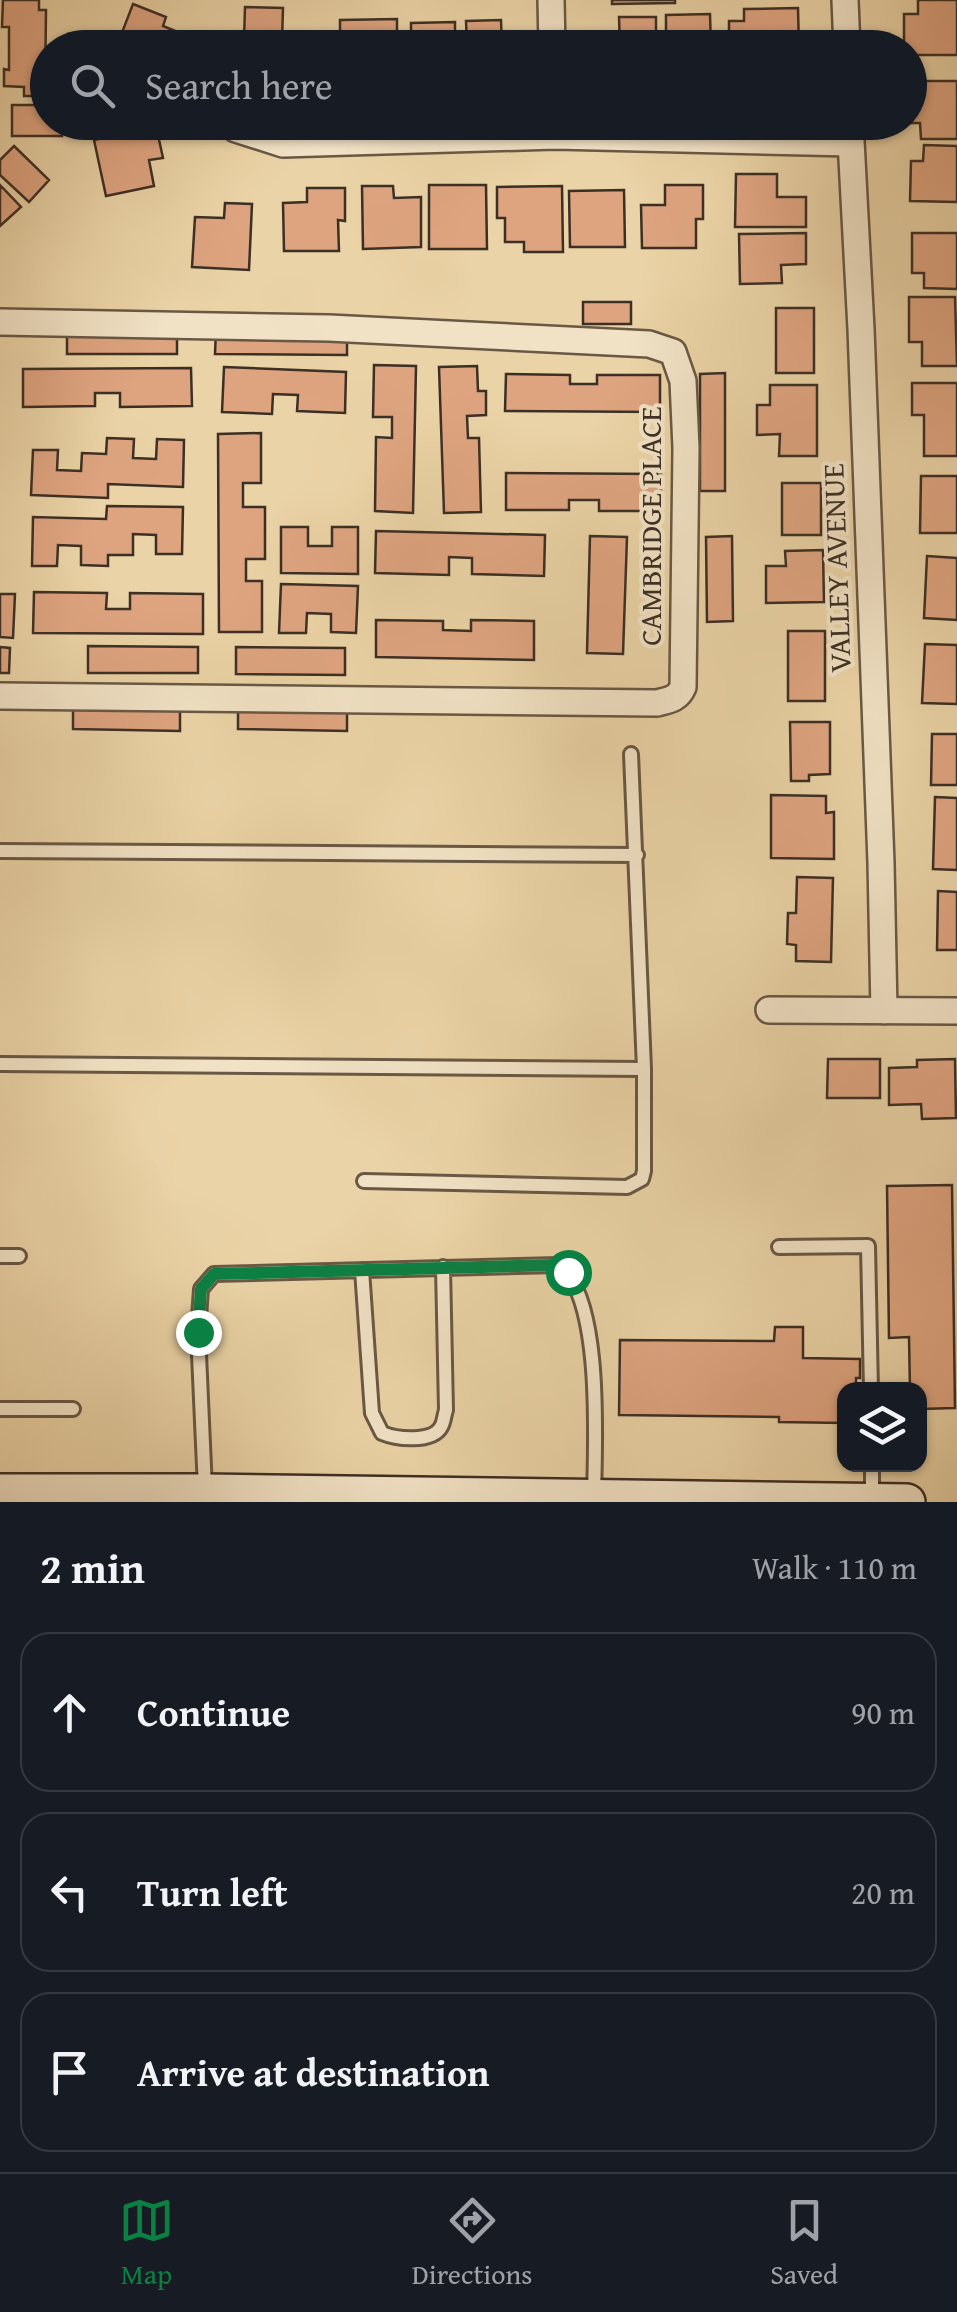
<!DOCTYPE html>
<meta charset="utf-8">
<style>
body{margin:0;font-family:"Gentium Book Plus",serif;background:#20242c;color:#f1f3f6}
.controls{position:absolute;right:30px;bottom:30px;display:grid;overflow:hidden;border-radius:20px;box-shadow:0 2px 8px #0004}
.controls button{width:90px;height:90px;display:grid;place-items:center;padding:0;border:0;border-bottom:2px solid #363941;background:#171b24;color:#f1f3f6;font:50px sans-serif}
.stop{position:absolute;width:30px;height:30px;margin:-22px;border:8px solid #0b8043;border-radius:50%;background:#fff}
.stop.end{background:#0b8043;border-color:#fff;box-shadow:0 2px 10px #0008}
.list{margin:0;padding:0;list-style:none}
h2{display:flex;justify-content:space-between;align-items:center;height:130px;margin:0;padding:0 40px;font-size:42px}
h2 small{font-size:32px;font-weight:400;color:#9ea1a6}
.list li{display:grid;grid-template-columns:65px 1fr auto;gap:30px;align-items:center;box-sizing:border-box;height:160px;margin:0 20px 20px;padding:0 20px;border:2px solid #363941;border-radius:30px}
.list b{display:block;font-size:38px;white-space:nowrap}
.list em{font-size:32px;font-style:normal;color:#9ea1a6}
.icon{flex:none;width:55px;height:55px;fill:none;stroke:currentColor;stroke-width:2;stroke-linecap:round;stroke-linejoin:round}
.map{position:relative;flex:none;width:957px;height:1502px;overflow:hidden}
.search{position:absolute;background:#171b24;box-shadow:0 2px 8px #0004;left:30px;right:30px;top:30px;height:110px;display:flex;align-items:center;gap:25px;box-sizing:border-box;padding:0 35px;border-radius:55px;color:#9ea1a6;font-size:38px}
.sheet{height:670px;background:#171b24}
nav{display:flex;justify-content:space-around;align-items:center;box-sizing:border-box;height:140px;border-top:2px solid #363941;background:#171b24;font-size:28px;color:#9ea1a6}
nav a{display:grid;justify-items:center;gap:5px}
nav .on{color:#0b8043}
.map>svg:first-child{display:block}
.building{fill:#dea480;stroke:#3c2f24;stroke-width:2.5}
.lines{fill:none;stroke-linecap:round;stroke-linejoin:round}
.service-casing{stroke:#685844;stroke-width:18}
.minor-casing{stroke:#685844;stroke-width:30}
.secondary-casing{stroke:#3c2f24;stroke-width:40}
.service{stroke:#f1e2c5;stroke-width:12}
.minor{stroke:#f1e2c5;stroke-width:25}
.secondary{stroke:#f1e2c5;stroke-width:35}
.route{stroke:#0b8043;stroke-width:12}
.labels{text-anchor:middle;stroke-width:8;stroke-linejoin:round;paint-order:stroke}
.street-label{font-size:30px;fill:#3c2f24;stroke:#f1e2c5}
</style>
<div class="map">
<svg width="957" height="1502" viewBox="0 0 957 1502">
<rect width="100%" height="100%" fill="#ead3a6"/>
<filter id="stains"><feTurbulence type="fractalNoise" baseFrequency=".002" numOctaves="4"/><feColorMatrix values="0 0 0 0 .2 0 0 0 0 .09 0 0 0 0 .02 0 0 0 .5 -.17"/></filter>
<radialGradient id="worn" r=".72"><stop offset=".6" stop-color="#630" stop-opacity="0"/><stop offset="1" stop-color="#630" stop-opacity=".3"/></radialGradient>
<!-- building -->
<path class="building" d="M 3,0 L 39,0 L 39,10 L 46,10 L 45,96 L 24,96 L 24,87 L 4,86 L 4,69 L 9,70 L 9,27 L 2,27 Z
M 612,0 L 675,0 L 675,3 L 612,4 Z
M 918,0 L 957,0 L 957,55 L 910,55 L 910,48 L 904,48 L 904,14 L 918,14 Z
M 133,4 L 166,17 L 163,26 L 185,35 L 180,48 L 116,48 Z
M 245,7 L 283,8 L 282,41 L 244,40 Z
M 798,8 L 799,48 L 729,48 L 729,21 L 744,21 L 744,9 Z
M 710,14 L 711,48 L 620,48 L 619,17 L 656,17 L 656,37 L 666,37 L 666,15 Z
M 397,19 L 397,48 L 340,48 L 340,20 Z
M 501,20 L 502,48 L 411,48 L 411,23 L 455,22 L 455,44 L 467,44 L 466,21 Z
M 910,81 L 957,81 L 957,139 L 921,139 L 920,123 L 908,123 L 910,122 Z
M 12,105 L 48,105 L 48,122 L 61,122 L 62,136 L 12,136 Z
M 156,126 L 163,158 L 149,160 L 154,186 L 106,196 L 94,140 Z
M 924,145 L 957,146 L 957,202 L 910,201 L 911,161 L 923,161 Z
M 14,146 L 49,180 L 29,202 L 0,175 L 0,160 Z
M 736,174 L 777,174 L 777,197 L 806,197 L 806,227 L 735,227 Z
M 0,185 L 21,207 L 0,226 Z
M 429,185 L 486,185 L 487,249 L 429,249 Z
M 665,185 L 703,185 L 703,219 L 696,219 L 696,248 L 642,248 L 641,205 L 665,205 Z
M 362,186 L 393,186 L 394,198 L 421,197 L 421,247 L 363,249 Z
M 562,186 L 563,252 L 524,252 L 524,242 L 505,242 L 505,218 L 497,218 L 497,187 Z
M 307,188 L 345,188 L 345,221 L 338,220 L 339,251 L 284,251 L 283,203 L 307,202 Z
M 624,190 L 625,247 L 570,247 L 569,191 Z
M 225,203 L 252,204 L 249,270 L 192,267 L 195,217 L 224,218 Z
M 806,233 L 806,264 L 781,265 L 782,283 L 740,284 L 739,234 Z
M 912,233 L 957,233 L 957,289 L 924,288 L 924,273 L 912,273 Z
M 909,297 L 955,297 L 957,366 L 922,366 L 922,342 L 909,342 Z
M 583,302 L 631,302 L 631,324 L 583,324 Z
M 776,308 L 814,308 L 814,373 L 776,373 Z
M 67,327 L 177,328 L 177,354 L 67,354 Z
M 216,329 L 347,330 L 347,355 L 215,354 Z
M 374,365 L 416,366 L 413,513 L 375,511 L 376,437 L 392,438 L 392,417 L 373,417 Z
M 477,366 L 478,391 L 486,391 L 486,415 L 467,416 L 468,438 L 479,438 L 481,512 L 444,513 L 439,367 Z
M 224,367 L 346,372 L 345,413 L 297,411 L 298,395 L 273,394 L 272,414 L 222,412 Z
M 191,368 L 192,406 L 120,407 L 120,393 L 95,393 L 95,406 L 23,407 L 23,369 Z
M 725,373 L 725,491 L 700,491 L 700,374 Z
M 506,374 L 570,375 L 570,384 L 597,384 L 597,375 L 660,375 L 660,412 L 505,411 Z
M 912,383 L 957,383 L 957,456 L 924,456 L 924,415 L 912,415 Z
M 770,385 L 817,385 L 817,456 L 779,456 L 780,434 L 757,435 L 757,405 L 770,405 Z
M 261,433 L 261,483 L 243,483 L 243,507 L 265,507 L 265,559 L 246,559 L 246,581 L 262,581 L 262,632 L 219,632 L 218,434 Z
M 107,438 L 134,439 L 133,458 L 156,459 L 157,439 L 184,440 L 183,487 L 108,484 L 108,498 L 31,495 L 33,450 L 58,450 L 57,470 L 81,471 L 82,453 L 106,454 Z
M 506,473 L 661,474 L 661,511 L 599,511 L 599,500 L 569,500 L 569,510 L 506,510 Z
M 921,476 L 957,476 L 957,533 L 920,533 Z
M 782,483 L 821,483 L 821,535 L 782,535 Z
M 107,506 L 183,507 L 182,554 L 156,554 L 156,535 L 133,534 L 133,555 L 108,555 L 108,566 L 81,565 L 81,546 L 58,545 L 57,566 L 32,566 L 33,517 L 106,519 Z
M 281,527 L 308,527 L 308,546 L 332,546 L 332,527 L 358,527 L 358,574 L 281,573 Z
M 376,531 L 545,535 L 544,576 L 472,574 L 472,558 L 449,557 L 449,575 L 375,573 Z
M 590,536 L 627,537 L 623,654 L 587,653 Z
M 732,536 L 733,621 L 707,622 L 706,537 Z
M 823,550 L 824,602 L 766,603 L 766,566 L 786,566 L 785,551 Z
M 927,556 L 957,558 L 957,620 L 924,618 Z
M 281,584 L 358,586 L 356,633 L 331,632 L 331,614 L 307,613 L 306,633 L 279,633 Z
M 34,592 L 107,593 L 106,609 L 130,609 L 130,593 L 203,594 L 203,634 L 33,633 Z
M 0,594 L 15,594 L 13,638 L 0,637 Z
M 376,620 L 443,621 L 443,630 L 471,631 L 471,620 L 534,621 L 534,660 L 376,657 Z
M 788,631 L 825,631 L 825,701 L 788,701 Z
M 925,644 L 957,645 L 957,704 L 922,703 Z
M 88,646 L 198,647 L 198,673 L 88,673 Z
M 0,647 L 10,648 L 9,673 L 0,673 Z
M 236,647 L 345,648 L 345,675 L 236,674 Z
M 73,705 L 180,707 L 180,731 L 73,729 Z
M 238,706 L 347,707 L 347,731 L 238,729 Z
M 790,722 L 830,722 L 830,774 L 809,775 L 809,781 L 791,781 Z
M 932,734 L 957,734 L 957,785 L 931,785 Z
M 771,795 L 826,796 L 826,813 L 834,812 L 834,859 L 771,858 Z
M 935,797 L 957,798 L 957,870 L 933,869 Z
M 797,877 L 833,878 L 831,962 L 796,961 L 796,945 L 787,944 L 788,913 L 796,913 Z
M 938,891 L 957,892 L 957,950 L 937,950 Z
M 828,1059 L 880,1059 L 880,1098 L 827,1098 Z
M 955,1059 L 956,1118 L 922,1119 L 921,1104 L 889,1105 L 889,1068 L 917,1067 L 917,1060 Z
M 952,1185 L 955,1408 L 920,1409 L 920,1390 L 910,1390 L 909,1337 L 889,1338 L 887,1186 Z
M 775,1327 L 803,1327 L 803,1358 L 860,1359 L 860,1378 L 856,1378 L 856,1390 L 844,1390 L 844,1423 L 779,1422 L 779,1417 L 619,1415 L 620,1340 L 774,1341 Z"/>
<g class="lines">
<!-- service casing -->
<g class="service-casing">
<path id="service" d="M 0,851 L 637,855
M 0,1064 L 644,1069
M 364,1181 L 627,1187 L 642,1179 L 644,1171 L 644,1069 L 631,754
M 779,1247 L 868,1246 L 871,1390
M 0,1256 L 19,1256
M 362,1270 L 372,1413 L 382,1433 C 396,1439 432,1443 441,1427 C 444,1422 444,1416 446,1410 L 443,1267
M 0,1409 L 73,1409
M 872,1464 L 872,1497
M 205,1489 L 198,1332 L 201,1289 L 214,1274 L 558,1265 C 603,1295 595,1444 594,1496"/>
</g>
<!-- minor casing -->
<g class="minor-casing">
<path id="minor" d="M 551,0 L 552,48
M 845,0 L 847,48
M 850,122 L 861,329 L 881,863 L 884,1011
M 236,129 L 283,144 L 555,136 L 851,143
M 0,322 L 329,328 L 649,344 L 673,352 L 683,381 L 686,448 L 683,687 C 678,699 669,700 657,703 L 0,696
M 769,1010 L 957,1011"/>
</g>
<!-- secondary casing -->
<g class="secondary-casing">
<path id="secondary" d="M 0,1492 L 205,1492 L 907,1502"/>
</g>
<!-- service -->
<use href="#service" class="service"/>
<!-- minor -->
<use href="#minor" class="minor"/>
<!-- secondary -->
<use href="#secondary" class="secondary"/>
</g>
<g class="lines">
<!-- route -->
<path class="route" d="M 198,1332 L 201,1289 L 214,1274 L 558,1265 L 568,1272"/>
</g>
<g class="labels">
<!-- street labels -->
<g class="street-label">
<text transform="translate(651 526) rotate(-90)" y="10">CAMBRIDGE PLACE</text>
<text transform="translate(837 568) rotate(-92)" y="10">VALLEY AVENUE</text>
</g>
</g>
<rect width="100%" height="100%" filter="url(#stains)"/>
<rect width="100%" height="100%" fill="url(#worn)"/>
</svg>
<div class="controls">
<button><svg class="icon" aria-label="layers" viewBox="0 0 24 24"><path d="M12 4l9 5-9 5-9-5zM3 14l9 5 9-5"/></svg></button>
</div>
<div class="stop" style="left:568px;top:1272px"></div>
<div class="stop end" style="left:198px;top:1332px"></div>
<div class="search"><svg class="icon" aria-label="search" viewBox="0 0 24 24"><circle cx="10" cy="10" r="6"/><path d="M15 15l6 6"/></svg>Search here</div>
</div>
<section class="sheet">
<h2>2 min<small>Walk · 110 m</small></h2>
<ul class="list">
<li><svg class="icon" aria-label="ahead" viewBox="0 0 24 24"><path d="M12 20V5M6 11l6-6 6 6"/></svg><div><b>Continue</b></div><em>90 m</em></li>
<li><svg class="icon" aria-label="left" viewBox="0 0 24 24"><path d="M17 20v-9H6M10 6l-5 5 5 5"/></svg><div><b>Turn left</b></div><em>20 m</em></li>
<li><svg class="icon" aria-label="arrive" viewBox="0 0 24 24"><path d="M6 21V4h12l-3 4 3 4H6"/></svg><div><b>Arrive at destination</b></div></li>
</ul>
</section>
<nav>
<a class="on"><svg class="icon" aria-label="map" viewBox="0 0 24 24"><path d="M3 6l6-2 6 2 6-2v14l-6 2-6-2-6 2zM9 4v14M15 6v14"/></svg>Map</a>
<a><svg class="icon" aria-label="directions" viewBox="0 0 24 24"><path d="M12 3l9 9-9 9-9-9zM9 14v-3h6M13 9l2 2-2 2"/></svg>Directions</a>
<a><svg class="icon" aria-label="saved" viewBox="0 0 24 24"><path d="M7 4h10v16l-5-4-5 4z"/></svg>Saved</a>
</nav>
